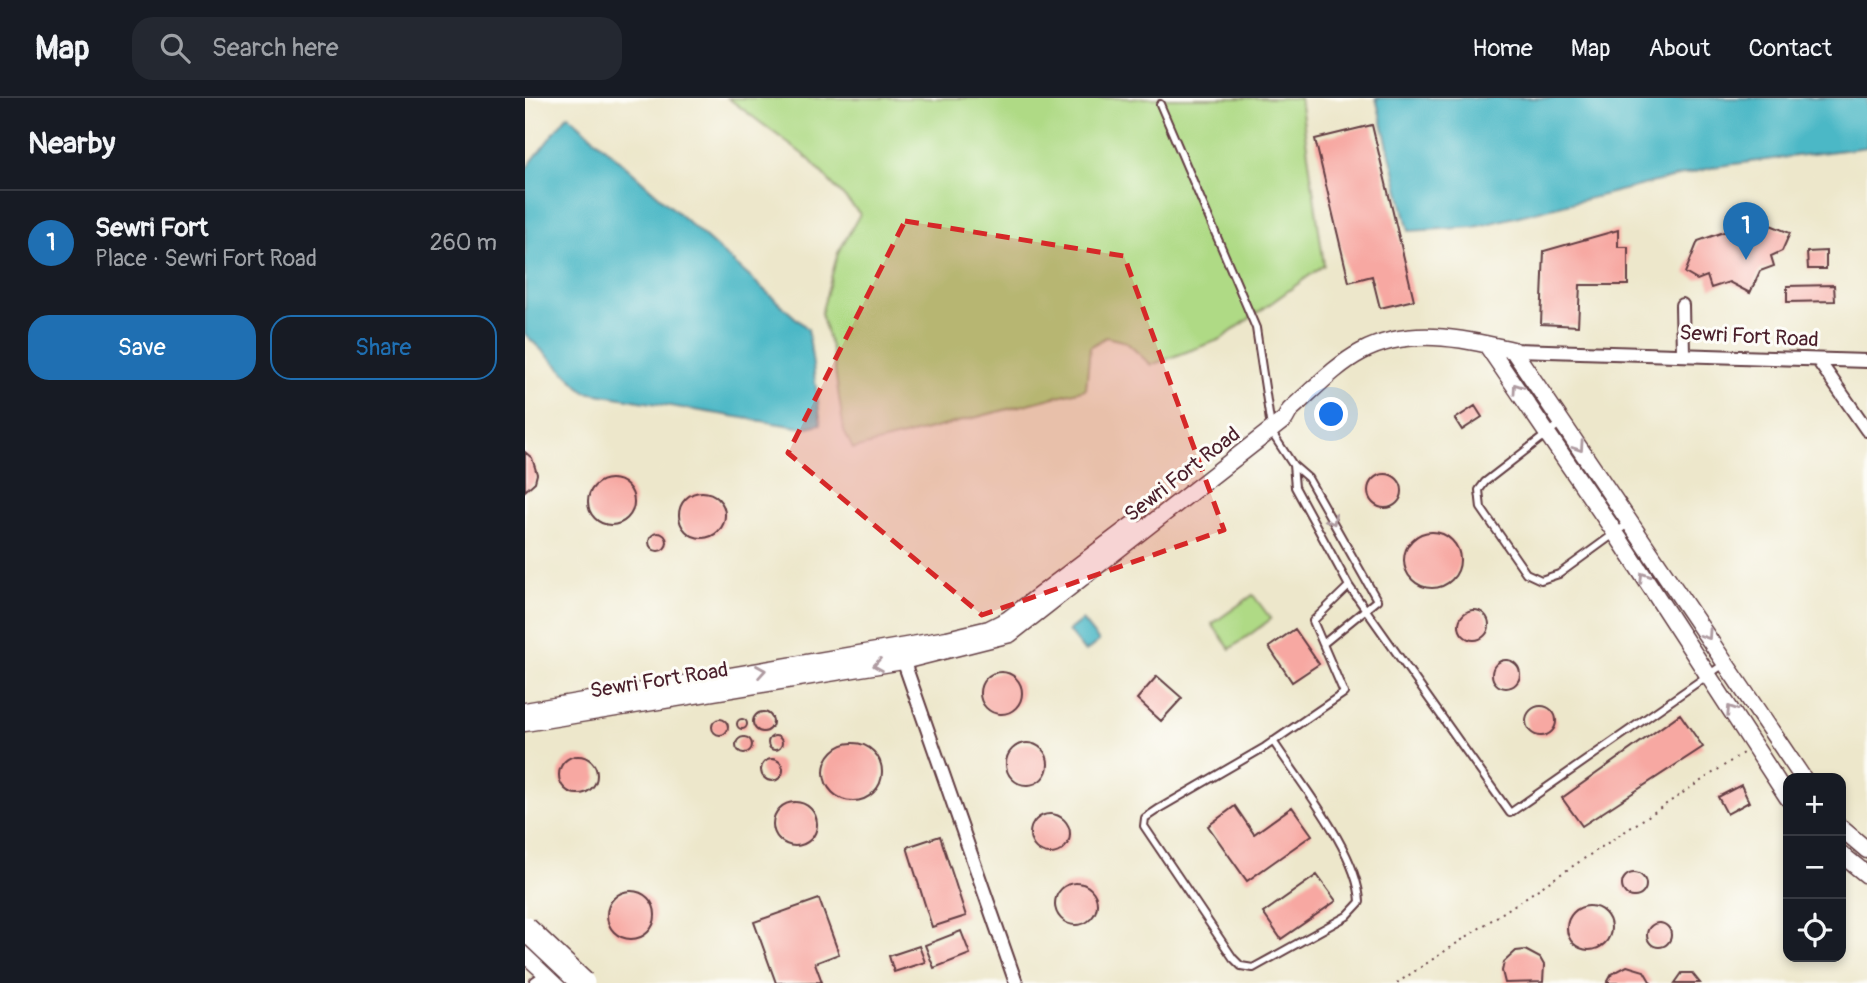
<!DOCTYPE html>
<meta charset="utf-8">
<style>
body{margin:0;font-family:Pangolin,sans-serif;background:#242831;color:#f1f3f6}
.controls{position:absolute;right:21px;bottom:21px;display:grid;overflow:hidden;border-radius:14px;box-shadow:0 4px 10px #0003}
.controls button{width:63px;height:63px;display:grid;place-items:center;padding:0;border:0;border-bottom:2px solid #363941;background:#171b24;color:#f1f3f6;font:35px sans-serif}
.you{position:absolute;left:807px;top:317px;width:24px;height:24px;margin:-18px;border:5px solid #fff;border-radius:50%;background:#1a73e8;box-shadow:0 0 0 10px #1a73e833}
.badge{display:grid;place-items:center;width:46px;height:46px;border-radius:50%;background:#1f6fb2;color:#fff;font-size:23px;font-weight:700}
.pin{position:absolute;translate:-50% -58px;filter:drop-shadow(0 2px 4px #0008)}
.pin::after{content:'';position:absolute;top:37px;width:24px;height:21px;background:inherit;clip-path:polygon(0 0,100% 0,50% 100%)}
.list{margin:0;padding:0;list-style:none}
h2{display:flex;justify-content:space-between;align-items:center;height:91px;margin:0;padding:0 28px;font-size:30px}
h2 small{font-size:23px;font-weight:400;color:#9ea1a6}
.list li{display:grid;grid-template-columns:46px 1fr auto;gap:21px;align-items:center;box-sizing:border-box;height:105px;padding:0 28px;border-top:2px solid #363941}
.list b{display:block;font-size:26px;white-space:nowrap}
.list p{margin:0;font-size:23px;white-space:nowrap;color:#9ea1a6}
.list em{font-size:23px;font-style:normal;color:#9ea1a6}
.actions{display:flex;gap:14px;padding:21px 28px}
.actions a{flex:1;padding:16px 0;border:2px solid #1f6fb2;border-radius:21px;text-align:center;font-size:24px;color:#1f6fb2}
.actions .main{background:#1f6fb2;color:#fff}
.icon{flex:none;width:38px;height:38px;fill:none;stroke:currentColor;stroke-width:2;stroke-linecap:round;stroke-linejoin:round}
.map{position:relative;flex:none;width:1342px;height:885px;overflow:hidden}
header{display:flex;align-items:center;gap:42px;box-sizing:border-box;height:98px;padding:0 35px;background:#171b24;border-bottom:2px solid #363941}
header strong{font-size:33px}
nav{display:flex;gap:38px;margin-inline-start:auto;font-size:24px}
.search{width:490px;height:63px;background:#242831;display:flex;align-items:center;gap:18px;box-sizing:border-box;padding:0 24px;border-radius:21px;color:#9ea1a6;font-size:26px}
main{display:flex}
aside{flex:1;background:#171b24}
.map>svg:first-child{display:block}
.green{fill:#afda85;stroke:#7c7c58;stroke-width:2}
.water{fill:#4bb8c6;stroke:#4a6c78;stroke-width:2}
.building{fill:#f7a8a2}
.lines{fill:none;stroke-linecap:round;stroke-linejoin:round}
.service-casing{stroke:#623d43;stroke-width:10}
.minor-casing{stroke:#623d43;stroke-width:16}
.tertiary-casing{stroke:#623d43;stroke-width:19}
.path{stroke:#623d43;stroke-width:2;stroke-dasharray:2 5;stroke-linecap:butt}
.service{stroke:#fff;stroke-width:6}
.minor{stroke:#fff;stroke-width:12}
.tertiary{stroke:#fff;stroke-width:16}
.motorway-bridge-casing{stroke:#623d43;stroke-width:26;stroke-linecap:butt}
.motorway-bridge{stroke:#fff;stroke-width:23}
.oneway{stroke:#ae9aa0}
.marked{fill:#d62828;fill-opacity:0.2;stroke:#d62828;stroke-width:5;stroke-dasharray:14 9;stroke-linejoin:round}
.labels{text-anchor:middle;stroke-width:6;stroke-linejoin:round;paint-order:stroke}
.street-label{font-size:21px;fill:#4a1f2b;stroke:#fdfcf7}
</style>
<header>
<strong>Map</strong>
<div class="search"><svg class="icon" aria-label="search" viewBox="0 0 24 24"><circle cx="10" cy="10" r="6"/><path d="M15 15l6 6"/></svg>Search here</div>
<nav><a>Home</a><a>Map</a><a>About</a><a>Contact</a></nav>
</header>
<main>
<aside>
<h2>Nearby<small></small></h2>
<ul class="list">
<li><span class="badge">1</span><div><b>Sewri Fort</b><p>Place · Sewri Fort Road</p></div><em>260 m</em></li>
</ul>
<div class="actions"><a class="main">Save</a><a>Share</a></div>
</aside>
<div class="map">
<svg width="1342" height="885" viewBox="0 0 1342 885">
<rect width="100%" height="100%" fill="#fdfcf7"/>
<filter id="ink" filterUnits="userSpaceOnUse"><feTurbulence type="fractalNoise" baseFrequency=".0143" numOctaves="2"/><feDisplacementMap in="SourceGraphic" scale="14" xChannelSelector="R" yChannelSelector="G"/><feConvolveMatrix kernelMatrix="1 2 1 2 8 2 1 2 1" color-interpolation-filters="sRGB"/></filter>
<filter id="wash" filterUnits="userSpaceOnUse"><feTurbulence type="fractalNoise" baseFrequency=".00686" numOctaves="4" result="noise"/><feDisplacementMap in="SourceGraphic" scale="28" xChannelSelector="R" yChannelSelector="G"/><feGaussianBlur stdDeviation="1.57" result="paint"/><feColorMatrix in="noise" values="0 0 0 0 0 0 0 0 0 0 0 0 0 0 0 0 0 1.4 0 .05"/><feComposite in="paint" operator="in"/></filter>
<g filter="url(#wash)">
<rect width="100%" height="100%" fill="#ede7cb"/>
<!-- green -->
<path class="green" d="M 203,0 L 775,0 L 799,167 L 696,241 L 626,267 L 601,244 L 581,239 L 565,249 L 561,291 L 328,351 L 319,333 L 307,252 L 296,216 L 313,155 L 335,116 L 284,61 Z
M 728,497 L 746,521 L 705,551 L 687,526 Z"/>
<!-- water -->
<path class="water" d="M 851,0 L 1342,0 L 1342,49 L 1194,68 L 950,129 L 884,133 Z
M 43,17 L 283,231 L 296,326 L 279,330 L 60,294 L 0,236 L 0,72 Z
M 557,522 L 574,543 L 560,554 L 543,533 Z"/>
<g id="blocks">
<!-- building -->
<path class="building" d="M 847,27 L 889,202 L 855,210 L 847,178 L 824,184 L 790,41 Z
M 1233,122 L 1265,135 L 1257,153 L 1246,158 L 1249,168 L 1235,173 L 1225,195 L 1204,184 L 1186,190 L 1182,178 L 1172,182 L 1160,175 L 1173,143 Z
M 1093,132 L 1093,149 L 1103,149 L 1103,187 L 1055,187 L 1053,228 L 1016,226 L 1019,153 Z
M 1301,153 L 1301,171 L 1283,171 L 1282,154 Z
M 1309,187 L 1310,203 L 1262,204 L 1262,188 Z
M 950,308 L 957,319 L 937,332 L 930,321 Z
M 0,354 L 7,360 L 12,376 L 10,384 L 0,393 Z
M843 393a17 17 0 1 1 34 0a17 17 0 1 1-34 0Z
M63 404a23 23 0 1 1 46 0a23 23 0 1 1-46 0Z
M154 417a23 23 0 1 1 46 0a23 23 0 1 1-46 0Z
M879 462a28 28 0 1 1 56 0a28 28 0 1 1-56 0Z
M124 444a9 9 0 1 1 18 0a9 9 0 1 1-18 0Z
M934 527a15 15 0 1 1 30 0a15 15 0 1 1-30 0Z
M 770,531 L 794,566 L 767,584 L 744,549 Z
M967 576a14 14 0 1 1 28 0a14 14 0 1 1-28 0Z
M455 595a21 21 0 1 1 42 0a21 21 0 1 1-42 0Z
M 632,578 L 657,600 L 636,623 L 612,601 Z
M1001 623a15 15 0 1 1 30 0a15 15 0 1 1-30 0Z
M228 624a10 10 0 1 1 20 0a10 10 0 1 1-20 0Z
M 1155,616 L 1178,649 L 1057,728 L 1037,700 Z
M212 626a5 5 0 1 1 10 0a5 5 0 1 1-10 0Z
M187 629a8 8 0 1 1 16 0a8 8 0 1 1-16 0Z
M243 645a7 7 0 1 1 14 0a7 7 0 1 1-14 0Z
M211 647a8 8 0 1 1 16 0a8 8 0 1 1-16 0Z
M481 666a21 21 0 1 1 42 0a21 21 0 1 1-42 0Z
M299 674a29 29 0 1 1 58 0a29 29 0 1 1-58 0Z
M34 677a19 19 0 1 1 38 0a19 19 0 1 1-38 0Z
M236 672a11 11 0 1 1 22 0a11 11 0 1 1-22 0Z
M 1216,687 L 1224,704 L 1202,716 L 1193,699 Z
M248 726a22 22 0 1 1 44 0a22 22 0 1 1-44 0Z
M 710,708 L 729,736 L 767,709 L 787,737 L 722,783 L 683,728 Z
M505 736a20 20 0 1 1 40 0a20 20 0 1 1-40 0Z
M 415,738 L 441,818 L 407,829 L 382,749 Z
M1097 787a12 12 0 1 1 24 0a12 12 0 1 1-24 0Z
M 792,777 L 811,803 L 756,841 L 738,815 Z
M530 806a21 21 0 1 1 42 0a21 21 0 1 1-42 0Z
M82 817a24 24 0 1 1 48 0a24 24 0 1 1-48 0Z
M 294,801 L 314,856 L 290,865 L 297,884 L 251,885 L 229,824 Z
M1042 830a22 22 0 1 1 44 0a22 22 0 1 1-44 0Z
M1122 837a12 12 0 1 1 24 0a12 12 0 1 1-24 0Z
M 436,833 L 445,856 L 409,870 L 400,847 Z
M 394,848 L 400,864 L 369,874 L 364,858 Z
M 1000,852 L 1015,860 L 1019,867 L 1018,884 L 980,885 L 977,873 L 979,864 L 991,853 Z
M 1102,868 L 1119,873 L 1126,885 L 1082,885 L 1087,876 Z
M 1157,875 L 1167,875 L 1175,885 L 1150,885 Z"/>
</g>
</g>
<g filter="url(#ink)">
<use href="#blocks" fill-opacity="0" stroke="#623d43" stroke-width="2"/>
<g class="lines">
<!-- service casing -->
<g class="service-casing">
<path id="service" d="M 635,6 L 731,230 L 745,323 L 749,328
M 1036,325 L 960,384 L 954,392 L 956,410 L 1001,475 L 1016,482 L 1034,476 L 1104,425
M 747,335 L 768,367 L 783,380 L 852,502 L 798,546
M 824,488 L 985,715 L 1199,566
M 748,643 C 776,686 833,755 835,804 L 822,818 L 728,870 L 716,868 L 708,860 L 619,728 L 620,720 L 635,710 L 740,649 L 819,595 L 788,523 L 824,488 L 770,389 L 768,367"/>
</g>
<!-- minor casing -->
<g class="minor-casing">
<path id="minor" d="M 1157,207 L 1158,255
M 988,252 L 1342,263
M 1293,262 L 1342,332
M 376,556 L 491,885
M 11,885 L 30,872"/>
</g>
<!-- tertiary casing -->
<g class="tertiary-casing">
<path id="tertiary" d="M 961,246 L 1095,442 L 1263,700
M 0,613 L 422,541 L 464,531 L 482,522 L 607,427
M 0,625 L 378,563 L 485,536 L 760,321 L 765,312 C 787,293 811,267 836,254 C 885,228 938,241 988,252 L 1278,680
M 1316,730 L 1342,752
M 1316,756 L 1342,777
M 0,856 L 32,885"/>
</g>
<!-- path -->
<path class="path" d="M 872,885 L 1218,655"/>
<!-- service -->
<use href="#service" class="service"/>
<!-- minor -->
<use href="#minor" class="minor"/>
<!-- tertiary -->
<use href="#tertiary" class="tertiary"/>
<!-- motorway-bridge casing -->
<g class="motorway-bridge-casing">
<path id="motorway-bridge" d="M 0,830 L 58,885"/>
</g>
<!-- motorway-bridge -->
<use href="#motorway-bridge" class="motorway-bridge"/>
</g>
<!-- one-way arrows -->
<defs><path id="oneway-chevron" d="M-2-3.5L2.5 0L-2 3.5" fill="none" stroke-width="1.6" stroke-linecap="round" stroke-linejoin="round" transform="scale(1.75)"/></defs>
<g class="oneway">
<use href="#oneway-chevron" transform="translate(992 290) rotate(-125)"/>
<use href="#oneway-chevron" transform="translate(1054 349) rotate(56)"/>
<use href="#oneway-chevron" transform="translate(807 422) rotate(61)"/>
<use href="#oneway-chevron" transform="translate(1119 479) rotate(-123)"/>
<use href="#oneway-chevron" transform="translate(1182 537) rotate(56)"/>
<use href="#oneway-chevron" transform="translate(353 567) rotate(171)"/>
<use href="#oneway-chevron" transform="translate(236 573) rotate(-10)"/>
<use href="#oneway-chevron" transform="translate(1206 612) rotate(-123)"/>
</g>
</g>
<!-- marked area -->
<path class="marked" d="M 380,123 L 599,158 L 699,432 L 457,517 L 263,355 Z"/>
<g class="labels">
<!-- street labels -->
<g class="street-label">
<text transform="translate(1224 238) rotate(3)" y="7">Sewri Fort Road</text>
<text transform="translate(657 376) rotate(-38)" y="7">Sewri Fort Road</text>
<text transform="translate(134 582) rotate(-9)" y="7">Sewri Fort Road</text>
</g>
</g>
</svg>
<div class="controls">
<button>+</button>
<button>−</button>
<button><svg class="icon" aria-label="locate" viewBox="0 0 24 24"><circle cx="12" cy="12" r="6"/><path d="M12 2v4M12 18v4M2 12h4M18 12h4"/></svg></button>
</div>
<div class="you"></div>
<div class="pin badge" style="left:1221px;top:162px">1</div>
</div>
</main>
